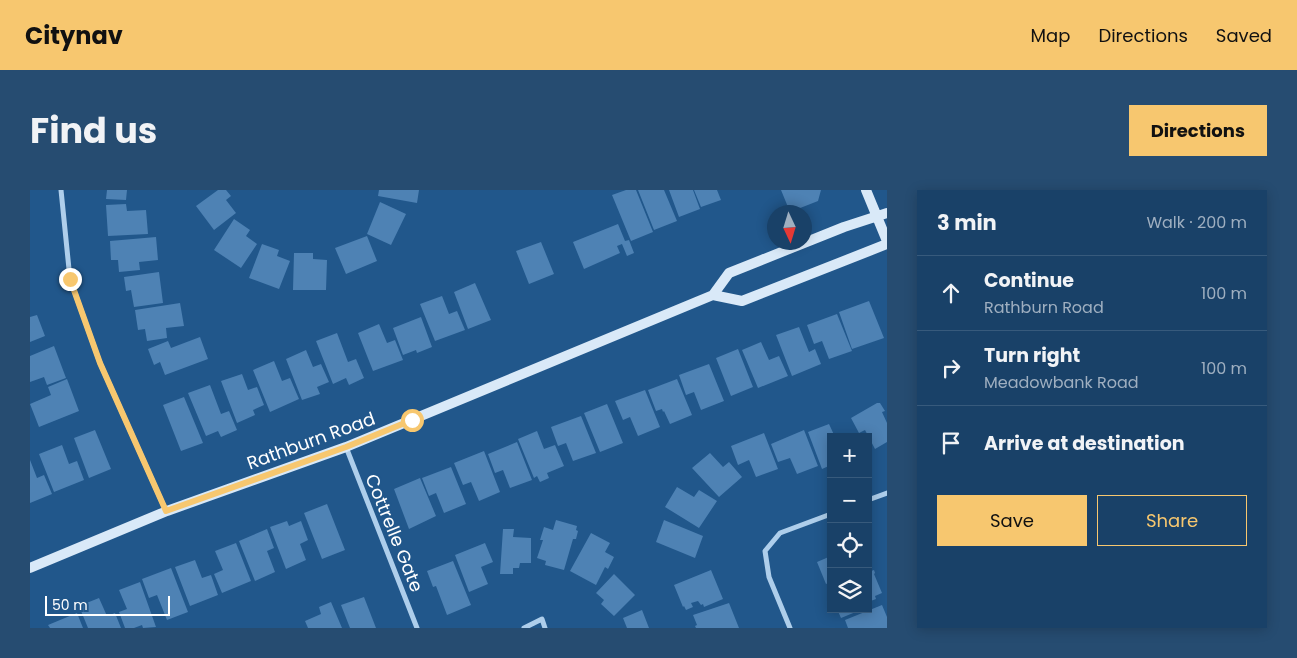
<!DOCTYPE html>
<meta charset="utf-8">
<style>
body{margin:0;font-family:Poppins,sans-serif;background:#264c71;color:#f1f3f6}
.controls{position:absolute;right:15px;bottom:15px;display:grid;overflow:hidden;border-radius:0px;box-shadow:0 2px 12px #0003}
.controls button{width:45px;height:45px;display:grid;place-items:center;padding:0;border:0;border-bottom:1px solid #375a7c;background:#194168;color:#f1f3f6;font:25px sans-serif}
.compass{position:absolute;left:737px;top:15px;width:45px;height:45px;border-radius:50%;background:#194168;box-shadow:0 2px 12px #0003;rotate:176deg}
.scale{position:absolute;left:15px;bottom:12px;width:125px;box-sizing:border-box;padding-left:5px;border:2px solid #fff;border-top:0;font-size:14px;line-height:18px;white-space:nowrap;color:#fff;-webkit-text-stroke:4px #21578b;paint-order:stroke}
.stop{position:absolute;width:15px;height:15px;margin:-11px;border:4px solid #f7c76f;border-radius:50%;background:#fff}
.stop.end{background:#f7c76f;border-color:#fff;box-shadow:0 1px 5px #0008}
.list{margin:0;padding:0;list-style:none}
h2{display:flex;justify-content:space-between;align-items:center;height:65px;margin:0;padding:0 20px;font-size:21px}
h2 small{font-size:16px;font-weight:400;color:#9fafc0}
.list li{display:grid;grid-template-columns:32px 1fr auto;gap:15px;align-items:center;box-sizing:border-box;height:75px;padding:0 20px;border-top:1px solid #375a7c}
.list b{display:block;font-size:19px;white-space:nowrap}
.list p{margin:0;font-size:16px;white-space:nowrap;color:#9fafc0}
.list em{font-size:16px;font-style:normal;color:#9fafc0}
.actions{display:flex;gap:10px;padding:15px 20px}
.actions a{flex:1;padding:11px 0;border:1px solid #f7c76f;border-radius:0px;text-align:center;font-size:18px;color:#f7c76f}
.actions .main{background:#f7c76f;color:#111}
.icon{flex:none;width:28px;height:28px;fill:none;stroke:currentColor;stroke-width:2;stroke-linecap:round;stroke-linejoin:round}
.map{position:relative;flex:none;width:857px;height:438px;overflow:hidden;border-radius:0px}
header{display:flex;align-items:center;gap:30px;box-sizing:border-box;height:70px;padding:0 25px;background:#f7c76f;color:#111}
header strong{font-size:24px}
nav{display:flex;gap:28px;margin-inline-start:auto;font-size:18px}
.intro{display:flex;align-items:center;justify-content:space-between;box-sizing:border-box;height:120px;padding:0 30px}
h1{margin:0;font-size:35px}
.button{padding:12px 22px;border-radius:0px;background:#f7c76f;color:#111;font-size:18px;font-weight:700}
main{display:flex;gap:30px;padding:0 30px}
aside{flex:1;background:#194168;border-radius:0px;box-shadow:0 2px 12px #0003}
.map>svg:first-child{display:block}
.building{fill:#4e82b4}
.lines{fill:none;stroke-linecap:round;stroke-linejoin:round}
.street{stroke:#aeceeb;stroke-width:5}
.secondary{stroke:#d9e9f8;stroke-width:10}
.route{stroke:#f7c76f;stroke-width:6}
.labels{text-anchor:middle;stroke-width:4;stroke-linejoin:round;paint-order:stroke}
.street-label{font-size:18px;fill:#fff;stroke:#21578b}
</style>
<header>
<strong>Citynav</strong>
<nav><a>Map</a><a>Directions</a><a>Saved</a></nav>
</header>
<div class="intro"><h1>Find us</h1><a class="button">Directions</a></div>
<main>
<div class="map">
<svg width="857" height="438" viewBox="0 0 857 438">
<rect width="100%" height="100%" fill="#21578b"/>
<!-- building -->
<path class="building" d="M 77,0 L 97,0 L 96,10 L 76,9 Z
M 188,0 L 196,0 L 201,6 L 196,10 L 206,23 L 184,40 L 166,16 Z
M 349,0 L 389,0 L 387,13 L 348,6 Z
M 596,0 L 606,0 L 623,42 L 601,51 L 582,5 Z
M 608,0 L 634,0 L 647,31 L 624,40 Z
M 639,0 L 663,0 L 670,19 L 649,27 Z
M 664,0 L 687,0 L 691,10 L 671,17 Z
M 751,0 L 791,0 L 788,11 L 760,22 Z
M 350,12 L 376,24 L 361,55 L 337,44 Z
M 96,14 L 97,21 L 116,20 L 118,44 L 78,46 L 76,15 Z
M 204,29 L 220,40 L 216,46 L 227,54 L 211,78 L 184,60 Z
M 588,34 L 595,51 L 599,50 L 604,63 L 597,66 L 592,54 L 587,56 L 590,63 L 554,79 L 543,52 Z
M 337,46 L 347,71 L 316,84 L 305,58 Z
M 126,47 L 128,70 L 109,72 L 110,80 L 89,82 L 88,70 L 81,70 L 80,51 Z
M 511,52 L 524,84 L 499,94 L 486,61 Z
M 232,54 L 249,60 L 247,66 L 260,71 L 249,99 L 219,88 Z
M 264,63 L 283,63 L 283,69 L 297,70 L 296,100 L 263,100 Z
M 129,82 L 133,113 L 104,117 L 101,100 L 96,101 L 94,87 Z
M 445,93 L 461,130 L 438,139 L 424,102 Z
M 412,106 L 419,124 L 427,121 L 435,140 L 405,151 L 390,114 Z
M 839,111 L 854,148 L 822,159 L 809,122 Z
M 150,113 L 154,136 L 136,138 L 137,148 L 117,151 L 115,139 L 108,140 L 105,120 Z
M 807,124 L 822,161 L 799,169 L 792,151 L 784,154 L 777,135 Z
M 7,125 L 15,146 L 0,152 L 0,127 Z
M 391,127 L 402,157 L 387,163 L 386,160 L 373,165 L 363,138 Z
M 349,134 L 357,153 L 365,150 L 373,170 L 343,181 L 328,143 Z
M 769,137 L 779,162 L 785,159 L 791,174 L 762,186 L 746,145 Z
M 307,143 L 318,172 L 326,169 L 334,188 L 319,195 L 316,188 L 303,194 L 286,151 Z
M 170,147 L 178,169 L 135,185 L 130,172 L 124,175 L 118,159 L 138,151 L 141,158 Z
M 731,152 L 739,170 L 749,166 L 758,186 L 728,198 L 712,160 Z
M 24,156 L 36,188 L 17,195 L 14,187 L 0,192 L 0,166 Z
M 708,159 L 723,197 L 701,206 L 686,168 Z
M 276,160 L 283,177 L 291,174 L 299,192 L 287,197 L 290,204 L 272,210 L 256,169 Z
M 244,171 L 252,191 L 260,188 L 269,209 L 240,222 L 223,180 Z
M 679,174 L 694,211 L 671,220 L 664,202 L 656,205 L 649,185 Z
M 212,184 L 218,200 L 227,197 L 234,215 L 223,220 L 225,225 L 207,233 L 191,191 Z
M 37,189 L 49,221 L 9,237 L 0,214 L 21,205 L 18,197 Z
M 647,189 L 662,225 L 640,234 L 634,221 L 633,222 L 632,219 L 626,221 L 618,200 Z
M 180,195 L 191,224 L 199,221 L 207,240 L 191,247 L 188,241 L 176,246 L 158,203 Z
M 615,200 L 630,237 L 608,246 L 600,227 L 593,230 L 585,211 Z
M 154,207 L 173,253 L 151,261 L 133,215 Z
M 847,213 L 850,213 L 855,221 L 852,222 L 857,233 L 857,252 L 845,259 L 835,240 L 829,243 L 821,228 Z
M 577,214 L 593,253 L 570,262 L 554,223 Z
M 551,226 L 566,263 L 543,271 L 536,253 L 528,256 L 521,237 Z
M 799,234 L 805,247 L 801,247 L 801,275 L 792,279 L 778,242 Z
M 65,240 L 81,279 L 59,288 L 44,248 Z
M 774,240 L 788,276 L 767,284 L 760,268 L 748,272 L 741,254 Z
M 507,241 L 514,259 L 525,255 L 534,276 L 517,283 L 519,288 L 510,292 L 507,286 L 504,288 L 488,249 Z
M 734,243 L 748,279 L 726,287 L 719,270 L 708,275 L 701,256 Z
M 487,252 L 502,290 L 480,298 L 473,280 L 465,283 L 458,264 Z
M 32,255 L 39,274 L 47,271 L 54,290 L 24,302 L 9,264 Z
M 454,261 L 470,302 L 449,311 L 441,292 L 433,295 L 424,273 Z
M 680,263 L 693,277 L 699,272 L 712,287 L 689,307 L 662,278 Z
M 0,270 L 7,288 L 14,285 L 22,304 L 0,313 Z
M 421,277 L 436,314 L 414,323 L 406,303 L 399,306 L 392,288 Z
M 390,288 L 406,326 L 379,339 L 364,299 Z
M 647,297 L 664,307 L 669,300 L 687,311 L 669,338 L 635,317 Z
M 297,314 L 315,360 L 292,369 L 274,323 Z
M 526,330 L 547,336 L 546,340 L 548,341 L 546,349 L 543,349 L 534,380 L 515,375 L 516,371 L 507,368 L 513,350 L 510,350 L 514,337 L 523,340 Z
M 634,330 L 673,346 L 665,368 L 626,352 Z
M 257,331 L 259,336 L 271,331 L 278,350 L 270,354 L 276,370 L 256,379 L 240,337 Z
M 237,339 L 244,358 L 237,361 L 245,382 L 225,391 L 209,351 Z
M 473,339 L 484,339 L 483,347 L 501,348 L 501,373 L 490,373 L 489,378 L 483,378 L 483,384 L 470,384 Z
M 561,343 L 580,353 L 575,362 L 584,367 L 578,379 L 575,377 L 566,395 L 540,381 Z
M 206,353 L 221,391 L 192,403 L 184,384 L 193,380 L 185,361 Z
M 455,353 L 463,372 L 451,377 L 458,394 L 439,402 L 425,365 Z
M 801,366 L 801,392 L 796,394 L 787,372 Z
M 165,370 L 172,388 L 181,385 L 188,405 L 160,416 L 145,377 Z
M 423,371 L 441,415 L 417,425 L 406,396 L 403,397 L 397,381 Z
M 141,378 L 158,422 L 137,430 L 127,405 L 119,408 L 112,389 Z
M 681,380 L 693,409 L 674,417 L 673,414 L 671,415 L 668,411 L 661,413 L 663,417 L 656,420 L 654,416 L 653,417 L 644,395 Z
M 844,380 L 845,383 L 844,384 L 852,403 L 845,406 L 846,409 L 838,412 L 838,382 Z
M 584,384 L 605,405 L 584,426 L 571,414 L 574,410 L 566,403 Z
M 110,392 L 126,437 L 113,438 L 112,435 L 104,438 L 95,438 L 89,422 L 97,419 L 89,400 Z
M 334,407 L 346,438 L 320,438 L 311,415 Z
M 69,408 L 77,426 L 85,423 L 91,438 L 58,438 L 49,416 Z
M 301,412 L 312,438 L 278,438 L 275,431 L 291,424 L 289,417 Z
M 699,413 L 709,438 L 666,438 L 665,436 L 667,435 L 663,425 Z
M 852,415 L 857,427 L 857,438 L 818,438 L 815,430 Z
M 807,419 L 833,419 L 811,428 Z
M 612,420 L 619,438 L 597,438 L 593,428 Z
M 47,423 L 53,438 L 20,438 L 18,435 Z"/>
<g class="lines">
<!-- street -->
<path class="street" d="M 31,0 L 40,89 L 70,173 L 136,321
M 316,257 L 387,438
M 838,310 L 857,303
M 494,438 L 512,429 L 515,438
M 760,438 L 739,387 L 735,361 L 750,343 L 801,324"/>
<!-- secondary -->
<path class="secondary" d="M 836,0 L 857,51
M 683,105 L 712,111 L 857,54
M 0,378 L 137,321 L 316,257 L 683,105 L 699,83 L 814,37 L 857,23"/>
</g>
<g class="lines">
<!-- route -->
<path class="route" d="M 40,89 L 70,173 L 136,321 L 316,257 L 382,230"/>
</g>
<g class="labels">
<!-- street labels -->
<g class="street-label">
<text transform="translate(281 251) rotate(-20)" y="6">Rathburn Road</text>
<text transform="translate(364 343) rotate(68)" y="6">Cottrelle Gate</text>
</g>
</g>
</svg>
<div class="controls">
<button>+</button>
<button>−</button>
<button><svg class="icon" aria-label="locate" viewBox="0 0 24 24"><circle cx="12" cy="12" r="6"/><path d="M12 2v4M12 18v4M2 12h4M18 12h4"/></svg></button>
<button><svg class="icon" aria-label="layers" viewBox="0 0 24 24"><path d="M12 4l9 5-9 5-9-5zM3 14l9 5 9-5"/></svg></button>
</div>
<svg class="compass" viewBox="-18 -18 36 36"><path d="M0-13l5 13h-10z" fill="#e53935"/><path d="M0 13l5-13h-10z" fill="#9fafc0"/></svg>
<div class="scale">50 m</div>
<div class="stop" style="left:382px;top:230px"></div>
<div class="stop end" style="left:40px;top:89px"></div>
</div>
<aside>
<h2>3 min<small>Walk · 200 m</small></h2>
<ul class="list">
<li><svg class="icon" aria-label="ahead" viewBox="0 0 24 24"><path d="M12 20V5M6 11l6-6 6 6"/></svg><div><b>Continue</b><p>Rathburn Road</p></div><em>100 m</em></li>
<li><svg class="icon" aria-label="right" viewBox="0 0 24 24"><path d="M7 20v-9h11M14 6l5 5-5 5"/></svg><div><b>Turn right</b><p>Meadowbank Road</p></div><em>100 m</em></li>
<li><svg class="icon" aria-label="arrive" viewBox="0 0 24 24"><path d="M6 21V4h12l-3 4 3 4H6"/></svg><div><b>Arrive at destination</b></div></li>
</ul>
<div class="actions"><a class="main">Save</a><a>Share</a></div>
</aside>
</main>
